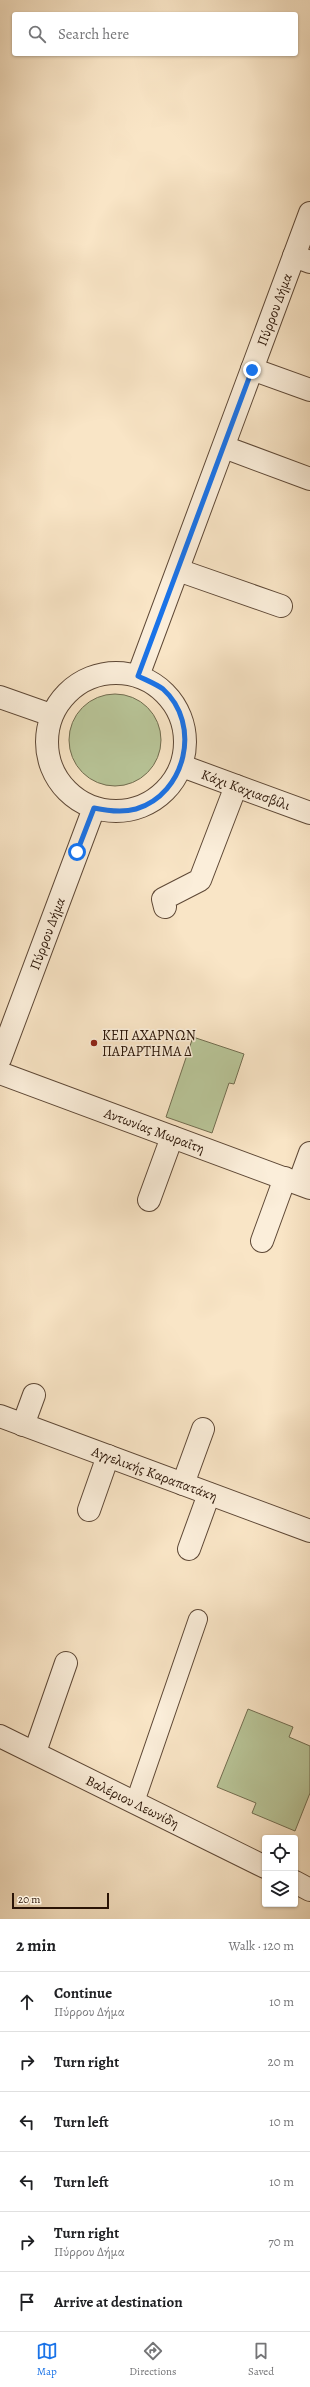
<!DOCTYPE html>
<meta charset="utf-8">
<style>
body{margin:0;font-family:Alegreya,serif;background:#f2f2f2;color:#202124}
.controls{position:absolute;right:12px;bottom:12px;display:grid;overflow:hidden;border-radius:4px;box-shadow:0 1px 3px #0004}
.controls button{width:36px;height:36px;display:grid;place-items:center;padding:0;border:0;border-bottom:1px solid #e0e0e0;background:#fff;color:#202124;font:20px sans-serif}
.scale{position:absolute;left:12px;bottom:10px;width:97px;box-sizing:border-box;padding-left:4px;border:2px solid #2a1406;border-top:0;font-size:11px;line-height:14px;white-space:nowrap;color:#2a1406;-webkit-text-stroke:3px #fbeeda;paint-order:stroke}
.stop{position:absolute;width:12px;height:12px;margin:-9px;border:3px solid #1a73e8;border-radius:50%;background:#fff}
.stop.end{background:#1a73e8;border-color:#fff;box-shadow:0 1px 4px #0008}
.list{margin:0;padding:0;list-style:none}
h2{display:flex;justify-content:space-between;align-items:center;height:52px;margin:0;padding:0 16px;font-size:17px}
h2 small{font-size:13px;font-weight:400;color:#757577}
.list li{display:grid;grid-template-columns:26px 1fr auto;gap:12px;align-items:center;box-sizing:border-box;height:60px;padding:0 16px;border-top:1px solid #e0e0e0}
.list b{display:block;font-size:15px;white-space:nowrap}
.list p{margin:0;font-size:13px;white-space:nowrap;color:#757577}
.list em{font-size:13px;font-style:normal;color:#757577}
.icon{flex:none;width:22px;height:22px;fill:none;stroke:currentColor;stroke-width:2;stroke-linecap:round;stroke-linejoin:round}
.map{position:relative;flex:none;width:310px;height:1919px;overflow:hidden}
.search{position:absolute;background:#fff;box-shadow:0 1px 3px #0004;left:12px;right:12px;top:12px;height:44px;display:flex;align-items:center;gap:10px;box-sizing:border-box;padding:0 14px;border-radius:4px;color:#757577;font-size:15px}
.sheet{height:412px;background:#fff}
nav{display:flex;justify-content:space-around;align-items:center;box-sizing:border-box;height:56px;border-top:1px solid #e0e0e0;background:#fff;font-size:11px;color:#757577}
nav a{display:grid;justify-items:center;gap:2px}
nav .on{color:#1a73e8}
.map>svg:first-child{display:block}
.green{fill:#b9c699;stroke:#726d50}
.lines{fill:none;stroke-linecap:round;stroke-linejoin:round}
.service-casing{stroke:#5e4836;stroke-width:20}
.pedestrian-casing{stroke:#5e4836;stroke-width:24}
.minor-casing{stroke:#5e4836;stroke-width:24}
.tertiary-casing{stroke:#5e4836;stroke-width:24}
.service{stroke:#fbeeda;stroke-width:18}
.pedestrian{stroke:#fbeeda;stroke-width:22}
.minor{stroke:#fbeeda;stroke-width:22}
.tertiary{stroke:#fbeeda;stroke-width:22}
.route{stroke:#1a73e8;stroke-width:5}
.poi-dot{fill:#8f2418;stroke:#fbeeda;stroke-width:1.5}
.labels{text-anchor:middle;stroke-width:3;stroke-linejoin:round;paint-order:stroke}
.street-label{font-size:14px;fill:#2a1406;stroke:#fbeeda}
.poi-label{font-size:14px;fill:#2a1406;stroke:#fbeeda;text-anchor:start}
</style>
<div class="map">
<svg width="310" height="1919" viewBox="0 0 310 1919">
<rect width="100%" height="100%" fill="#f9e5c6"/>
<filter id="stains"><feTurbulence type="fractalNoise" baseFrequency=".005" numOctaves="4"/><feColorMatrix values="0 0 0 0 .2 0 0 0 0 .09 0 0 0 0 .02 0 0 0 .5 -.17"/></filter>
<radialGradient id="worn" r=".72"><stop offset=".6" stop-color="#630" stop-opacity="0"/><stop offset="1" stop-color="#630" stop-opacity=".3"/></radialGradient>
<!-- green -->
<path class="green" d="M69 740a46 46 0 1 1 92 0a46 46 0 1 1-92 0Z
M 193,1037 L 244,1054 L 234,1084 L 229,1083 L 212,1133 L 166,1117 Z
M 248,1709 L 293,1727 L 289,1737 L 310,1746 L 310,1793 L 295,1831 L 252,1813 L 256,1803 L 217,1787 Z"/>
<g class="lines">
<!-- service casing -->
<g class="service-casing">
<path id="service" d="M 135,1802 L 198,1619"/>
</g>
<!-- pedestrian casing -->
<g class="pedestrian-casing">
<path id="pedestrian" d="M 294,256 L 310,262
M 252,369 L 310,390
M 178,570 L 281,606
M 165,907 L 163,899 L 200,880 L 236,786
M 299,1183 L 310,1153
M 149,1200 L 172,1137
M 262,1241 L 285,1178
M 23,1425 L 34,1395
M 183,1484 L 203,1429
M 89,1510 L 108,1456
M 189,1549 L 209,1494
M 35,1752 L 66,1663"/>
</g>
<!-- minor casing -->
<g class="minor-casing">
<g id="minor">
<path d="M 224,447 L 310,479"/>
<path id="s1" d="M 138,676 L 310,213"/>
<path id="s2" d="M 0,1059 L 94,808"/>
<path id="s3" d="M 0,1073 L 310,1188"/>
<path id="s4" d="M 0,1416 L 310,1531"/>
<path id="s5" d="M 0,1736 L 265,1867"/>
<path d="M 295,1882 L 310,1890"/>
</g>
</g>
<!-- tertiary casing -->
<g class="tertiary-casing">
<g id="tertiary">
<circle cx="116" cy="742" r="69"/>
<path d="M 0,697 L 51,715"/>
<path id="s6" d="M 182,766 L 310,813"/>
</g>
</g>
<!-- service -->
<use href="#service" class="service"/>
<!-- pedestrian -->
<use href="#pedestrian" class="pedestrian"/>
<!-- minor -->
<use href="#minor" class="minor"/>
<!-- tertiary -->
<use href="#tertiary" class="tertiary"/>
</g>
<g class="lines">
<!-- route -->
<path class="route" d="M 77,852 L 94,808 C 108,811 122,813 136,809 C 186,794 202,724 163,689 C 156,684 146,680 138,676 L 252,370"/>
</g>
<!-- markers -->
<circle class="poi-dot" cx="94" cy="1043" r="4"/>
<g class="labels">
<!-- street labels -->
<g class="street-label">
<text dy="5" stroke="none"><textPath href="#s1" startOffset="391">Πύρρου Δήμα</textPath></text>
<text dy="5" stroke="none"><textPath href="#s6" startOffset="68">Κάχι Καχιασβίλι</textPath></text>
<text dy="5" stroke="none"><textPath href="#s2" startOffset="134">Πύρρου Δήμα</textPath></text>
<text dy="5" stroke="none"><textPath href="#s3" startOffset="165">Αντωνίας Μωραΐτη</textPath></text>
<text dy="5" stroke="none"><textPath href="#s4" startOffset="165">Αγγελικής Καραπατάκη</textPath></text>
<text dy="5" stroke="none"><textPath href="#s5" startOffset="148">Βαλέριου Λεωνίδη</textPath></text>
</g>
<!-- poi labels -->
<g class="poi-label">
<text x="102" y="1040">ΚΕΠ ΑΧΑΡΝΩΝ<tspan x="102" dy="16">ΠΑΡΑΡΤΗΜΑ Δ</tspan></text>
</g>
</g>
<rect width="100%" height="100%" filter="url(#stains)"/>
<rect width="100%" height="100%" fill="url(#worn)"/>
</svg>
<div class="controls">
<button><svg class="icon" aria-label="locate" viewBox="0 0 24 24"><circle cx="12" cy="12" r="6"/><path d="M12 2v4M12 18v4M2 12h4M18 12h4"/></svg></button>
<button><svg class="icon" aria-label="layers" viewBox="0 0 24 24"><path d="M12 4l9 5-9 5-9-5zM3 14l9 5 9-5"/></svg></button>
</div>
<div class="scale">20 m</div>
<div class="stop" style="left:77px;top:852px"></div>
<div class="stop end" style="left:252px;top:370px"></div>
<div class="search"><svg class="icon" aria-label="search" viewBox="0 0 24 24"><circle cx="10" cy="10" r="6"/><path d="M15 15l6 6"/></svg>Search here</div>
</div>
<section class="sheet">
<h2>2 min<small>Walk · 120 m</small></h2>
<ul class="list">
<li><svg class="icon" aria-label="ahead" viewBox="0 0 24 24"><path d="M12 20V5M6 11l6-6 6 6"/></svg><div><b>Continue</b><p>Πύρρου Δήμα</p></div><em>10 m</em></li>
<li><svg class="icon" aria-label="right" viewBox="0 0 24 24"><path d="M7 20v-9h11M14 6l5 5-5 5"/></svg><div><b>Turn right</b></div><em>20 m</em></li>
<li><svg class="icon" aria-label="left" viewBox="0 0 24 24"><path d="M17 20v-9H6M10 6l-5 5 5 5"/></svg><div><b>Turn left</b></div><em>10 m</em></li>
<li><svg class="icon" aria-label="left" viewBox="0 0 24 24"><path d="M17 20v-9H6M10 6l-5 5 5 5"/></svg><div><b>Turn left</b></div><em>10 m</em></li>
<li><svg class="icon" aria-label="right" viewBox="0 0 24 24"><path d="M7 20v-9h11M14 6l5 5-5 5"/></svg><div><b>Turn right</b><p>Πύρρου Δήμα</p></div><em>70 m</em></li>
<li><svg class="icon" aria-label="arrive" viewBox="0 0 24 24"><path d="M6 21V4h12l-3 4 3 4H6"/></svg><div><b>Arrive at destination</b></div></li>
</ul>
</section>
<nav>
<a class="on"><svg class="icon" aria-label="map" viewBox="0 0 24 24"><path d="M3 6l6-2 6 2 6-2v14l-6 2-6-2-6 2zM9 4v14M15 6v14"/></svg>Map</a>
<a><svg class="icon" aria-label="directions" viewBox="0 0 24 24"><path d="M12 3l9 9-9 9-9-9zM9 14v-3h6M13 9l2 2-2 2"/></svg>Directions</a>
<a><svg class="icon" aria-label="saved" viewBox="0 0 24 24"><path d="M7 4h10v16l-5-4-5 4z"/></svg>Saved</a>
</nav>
